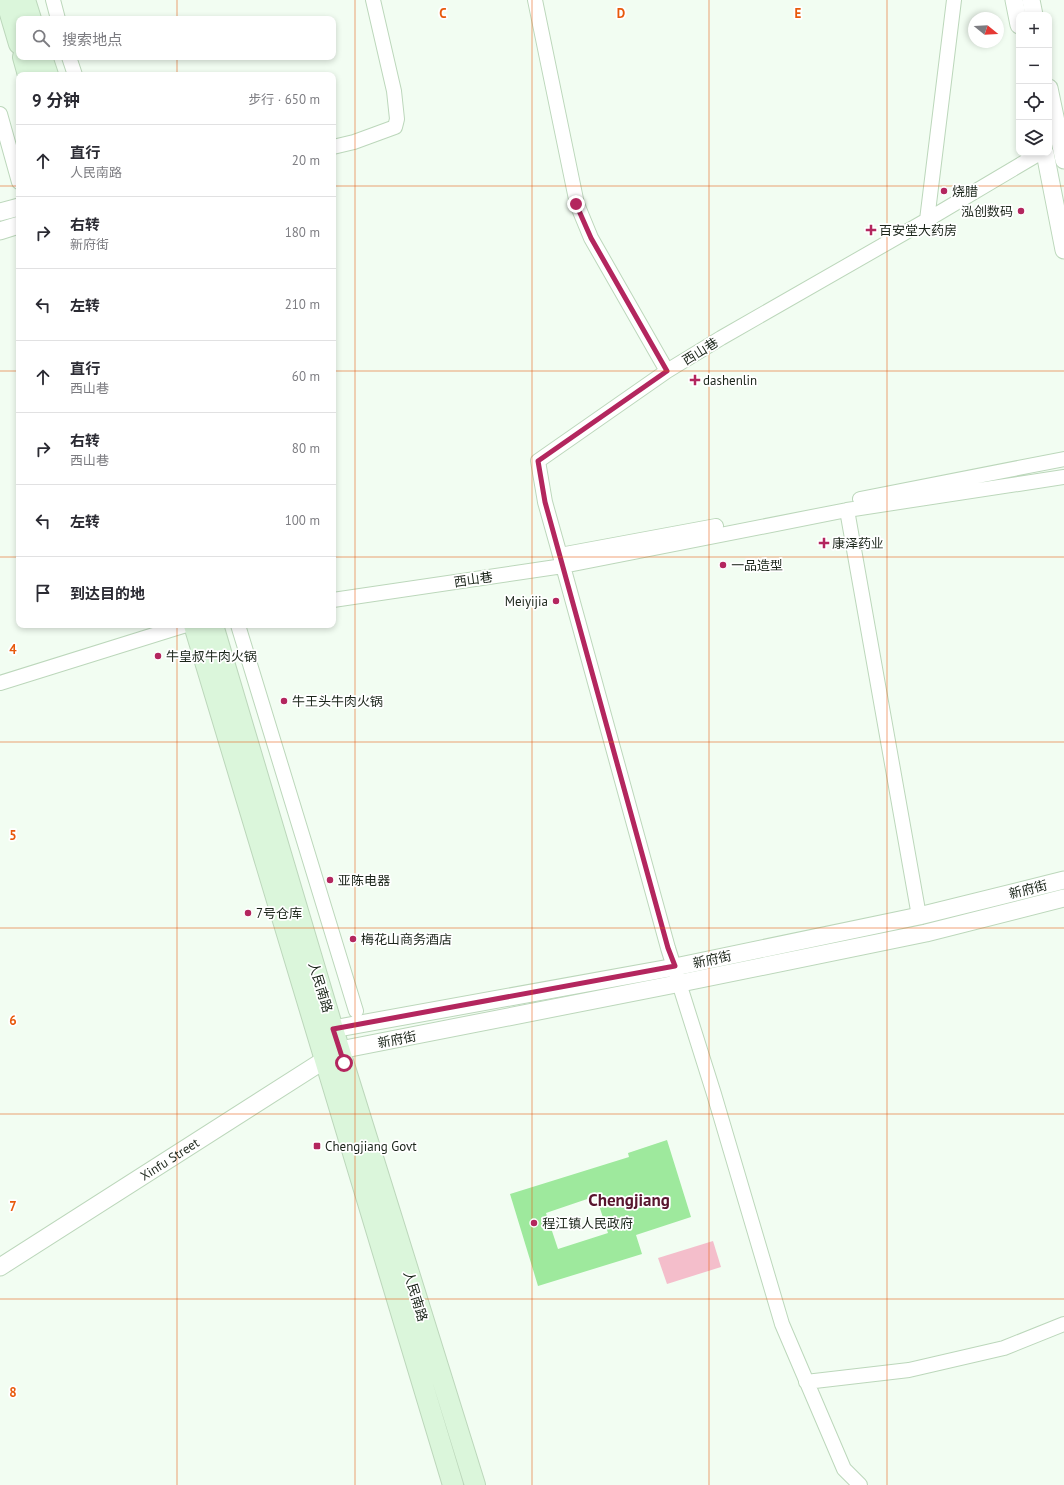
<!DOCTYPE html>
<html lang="zh">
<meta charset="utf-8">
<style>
body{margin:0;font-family:"PT Sans","Noto Sans SC",sans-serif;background:#f2f2f3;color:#2b2b33}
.controls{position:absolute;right:12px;top:12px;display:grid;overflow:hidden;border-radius:8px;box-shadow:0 2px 6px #0003}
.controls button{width:36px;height:36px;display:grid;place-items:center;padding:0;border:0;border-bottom:1px solid #e1e1e2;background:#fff;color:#2b2b33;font:20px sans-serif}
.compass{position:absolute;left:968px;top:12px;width:36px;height:36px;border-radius:50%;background:#fff;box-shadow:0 2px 6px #0003;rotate:108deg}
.stop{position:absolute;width:12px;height:12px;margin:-9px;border:3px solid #b3265e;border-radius:50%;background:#fff}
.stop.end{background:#b3265e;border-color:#fff;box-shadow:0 1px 4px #0008}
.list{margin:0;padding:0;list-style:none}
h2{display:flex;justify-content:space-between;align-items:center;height:52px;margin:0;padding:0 16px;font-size:17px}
h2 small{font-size:13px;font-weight:400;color:#7c7c81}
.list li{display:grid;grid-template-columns:26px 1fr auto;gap:12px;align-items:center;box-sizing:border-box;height:72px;padding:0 16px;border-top:1px solid #e1e1e2}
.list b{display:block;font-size:15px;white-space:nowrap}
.list p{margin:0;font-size:13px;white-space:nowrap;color:#7c7c81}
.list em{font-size:13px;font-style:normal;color:#7c7c81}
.icon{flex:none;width:22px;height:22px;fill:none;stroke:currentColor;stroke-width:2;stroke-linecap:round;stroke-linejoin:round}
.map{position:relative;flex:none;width:1064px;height:1485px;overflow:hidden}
.search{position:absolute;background:#fff;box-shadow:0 2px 6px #0003;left:16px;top:16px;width:320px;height:44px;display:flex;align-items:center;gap:10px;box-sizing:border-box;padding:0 14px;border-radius:8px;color:#7c7c81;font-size:15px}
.panel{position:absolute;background:#fff;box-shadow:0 2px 6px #0003;left:16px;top:72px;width:320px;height:556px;border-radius:8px}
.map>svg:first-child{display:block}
.green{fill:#f4becb}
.building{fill:#9ee99d;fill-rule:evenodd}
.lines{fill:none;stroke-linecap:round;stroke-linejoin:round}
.minor-casing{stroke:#bcd7bb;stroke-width:16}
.tertiary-casing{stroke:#bcd7bb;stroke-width:19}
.secondary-casing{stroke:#bcd7bb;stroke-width:22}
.minor{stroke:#fff;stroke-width:14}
.tertiary{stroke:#fff;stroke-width:17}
.secondary{stroke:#dbf6db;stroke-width:20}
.route{stroke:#b3265e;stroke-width:5}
.grid{fill:none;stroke:#e8590c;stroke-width:1;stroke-opacity:0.55}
.poi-dot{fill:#b3265e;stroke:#fff;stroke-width:1.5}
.labels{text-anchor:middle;stroke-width:3.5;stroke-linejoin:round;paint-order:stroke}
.poi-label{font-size:13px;fill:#1b251a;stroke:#fff;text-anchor:start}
.street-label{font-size:13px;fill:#1b251a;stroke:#fff}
.district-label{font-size:17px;font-weight:bold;fill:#58152e;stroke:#fff}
.grid-label{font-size:13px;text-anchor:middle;font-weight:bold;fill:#e8590c;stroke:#fff;stroke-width:3.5;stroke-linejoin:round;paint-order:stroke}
</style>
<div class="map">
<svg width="1064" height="1485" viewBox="0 0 1064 1485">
<rect width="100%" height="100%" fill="#f2fdf2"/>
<!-- green -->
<path class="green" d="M 713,1241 L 721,1267 L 667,1284 L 658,1258 Z"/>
<!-- building -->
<path class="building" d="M 667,1140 L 691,1217 L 636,1235 L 642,1254 L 538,1286 L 510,1194 L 629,1157 L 628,1153 ZM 596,1196 L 608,1233 L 558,1249 L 546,1213 Z"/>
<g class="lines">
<!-- minor casing -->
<g class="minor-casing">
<path id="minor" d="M 53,0 L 58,19
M 535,0 L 577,204 L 591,238 L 667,371
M 69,57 L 75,75
M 0,114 L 19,182
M 333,147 L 354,142 L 395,127 L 397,119 L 394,91 L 373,0
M 927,220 L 954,0
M 860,499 L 1064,459
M 847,510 L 919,916
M 560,555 L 716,526
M 333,600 L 563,566 L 545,502 L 538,461 L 667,371 L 721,338 L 927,220 L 1040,153
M 238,625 L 356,1011
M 0,683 L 186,625
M 806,1382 L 909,1370 L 1004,1348 L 1064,1324
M 860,1485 L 844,1469 L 782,1324 L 714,1094 L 668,948 L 563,566 L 847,510 L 1064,477"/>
</g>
<!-- tertiary casing -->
<g class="tertiary-casing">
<g id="tertiary">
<path d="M 1014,0 L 1019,25"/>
<path d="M 1031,0 L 1034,15"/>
<path d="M 1049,88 L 1064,160"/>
<path d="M 1045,153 L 1064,250"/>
<path d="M 0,212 L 19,207"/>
<path d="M 0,231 L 19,225"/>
<path d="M 333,1029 L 675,967 L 919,916 L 1064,880"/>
<path id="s1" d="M 0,1267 L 340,1050 L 681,983 L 926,933 L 1064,898"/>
</g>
</g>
<!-- secondary casing -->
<g class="secondary-casing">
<path id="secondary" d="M 6,0 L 19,44
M 25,0 L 31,19
M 23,57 L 28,75
M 42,57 L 48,75
M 194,625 L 453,1485
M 213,625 L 333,1029 L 475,1485"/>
</g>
<!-- minor -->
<use href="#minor" class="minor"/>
<!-- tertiary -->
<use href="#tertiary" class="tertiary"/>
<!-- secondary -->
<use href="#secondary" class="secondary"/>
</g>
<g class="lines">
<!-- route -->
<path class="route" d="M 344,1063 L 333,1029 L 675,966 L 668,948 L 545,502 L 538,461 L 667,371 L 591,238 L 576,204"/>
</g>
<!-- grid -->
<path class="grid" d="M 177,0 L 177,19M 355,0 L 355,1485M 532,0 L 532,1485M 709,0 L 709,1485M 887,0 L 887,1485M 177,57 L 177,75M 0,186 L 19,186M 333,186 L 1064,186M 0,371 L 19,371M 333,371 L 1064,371M 0,557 L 19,557M 333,557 L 1064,557M 177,625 L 177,1485M 0,742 L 1064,742M 0,928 L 1064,928M 0,1114 L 1064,1114M 0,1299 L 1064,1299"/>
<!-- markers -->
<g class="poi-dot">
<circle cx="944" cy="191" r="4"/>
<circle cx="1021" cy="211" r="4"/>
<path d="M869 224h4v4h4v4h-4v4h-4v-4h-4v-4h4z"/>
<path d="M693 374h4v4h4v4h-4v4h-4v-4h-4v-4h4z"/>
<path d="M822 537h4v4h4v4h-4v4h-4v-4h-4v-4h4z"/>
<circle cx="723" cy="565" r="4"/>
<circle cx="556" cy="601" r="4"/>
<circle cx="158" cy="656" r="4"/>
<circle cx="284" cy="701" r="4"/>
<circle cx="330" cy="880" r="4"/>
<circle cx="248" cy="913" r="4"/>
<circle cx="353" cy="939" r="4"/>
<rect x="313" y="1142" width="8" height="8" rx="2"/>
<circle cx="534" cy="1223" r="4"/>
</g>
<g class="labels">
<!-- poi labels -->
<g class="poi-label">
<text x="952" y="196">烧腊</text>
<text x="1013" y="216" text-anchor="end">泓创数码</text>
<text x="879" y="235">百安堂大药房</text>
<text x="703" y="385">dashenlin</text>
<text x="832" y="548">康泽药业</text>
<text x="731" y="570">一品造型</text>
<text x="548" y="606" text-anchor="end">Meiyijia</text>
<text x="166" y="661">牛皇叔牛肉火锅</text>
<text x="292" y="706">牛王头牛肉火锅</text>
<text x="338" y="885">亚陈电器</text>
<text x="256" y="918">7号仓库</text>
<text x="361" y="944">梅花山商务酒店</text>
<text x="325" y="1151">Chengjiang Govt</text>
<text x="542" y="1228">程江镇人民政府</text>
</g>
<!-- street labels -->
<g class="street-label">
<text transform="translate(700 351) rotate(-32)" y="5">西山巷</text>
<text transform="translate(473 579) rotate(-8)" y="5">西山巷</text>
<text transform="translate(1028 889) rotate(-14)" y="5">新府街</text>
<text transform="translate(712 959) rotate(-12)" y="5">新府街</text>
<text transform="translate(321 987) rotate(73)" y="5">人民南路</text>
<text transform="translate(397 1039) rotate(-11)" y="5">新府街</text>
<text dy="5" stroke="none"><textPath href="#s1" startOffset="201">Xinfu Street</textPath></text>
<text transform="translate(416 1296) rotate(73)" y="5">人民南路</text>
</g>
<!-- district labels -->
<g class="district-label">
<text x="629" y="1206">Chengjiang</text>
</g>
</g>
<g class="grid-label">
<text x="443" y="18">C</text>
<text x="621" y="18">D</text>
<text x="798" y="18">E</text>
<text x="13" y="654">4</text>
<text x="13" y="840">5</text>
<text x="13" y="1025">6</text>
<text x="13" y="1211">7</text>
<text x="13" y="1397">8</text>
</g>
</svg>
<div class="controls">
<button>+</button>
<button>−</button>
<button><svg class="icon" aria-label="locate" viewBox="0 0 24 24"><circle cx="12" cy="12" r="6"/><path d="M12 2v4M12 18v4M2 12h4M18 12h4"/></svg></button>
<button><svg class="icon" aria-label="layers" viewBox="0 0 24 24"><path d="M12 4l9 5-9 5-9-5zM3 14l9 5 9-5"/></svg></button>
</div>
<svg class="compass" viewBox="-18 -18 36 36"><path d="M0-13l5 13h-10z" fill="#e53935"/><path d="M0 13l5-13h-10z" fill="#7c7c81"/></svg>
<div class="stop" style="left:344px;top:1063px"></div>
<div class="stop end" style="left:576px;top:204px"></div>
<div class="search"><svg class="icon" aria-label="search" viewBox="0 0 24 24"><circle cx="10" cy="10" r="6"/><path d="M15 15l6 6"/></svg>搜索地点</div>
<section class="panel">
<h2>9 分钟<small>步行 · 650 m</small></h2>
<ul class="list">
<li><svg class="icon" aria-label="ahead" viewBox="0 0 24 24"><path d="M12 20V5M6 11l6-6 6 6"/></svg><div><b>直行</b><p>人民南路</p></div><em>20 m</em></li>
<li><svg class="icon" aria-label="right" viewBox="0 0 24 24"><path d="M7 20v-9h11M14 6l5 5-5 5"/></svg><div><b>右转</b><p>新府街</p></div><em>180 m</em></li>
<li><svg class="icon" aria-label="left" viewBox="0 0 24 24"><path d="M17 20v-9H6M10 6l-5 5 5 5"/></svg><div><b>左转</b></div><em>210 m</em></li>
<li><svg class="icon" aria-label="ahead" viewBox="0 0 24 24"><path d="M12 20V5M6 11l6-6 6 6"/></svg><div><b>直行</b><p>西山巷</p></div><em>60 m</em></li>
<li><svg class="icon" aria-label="right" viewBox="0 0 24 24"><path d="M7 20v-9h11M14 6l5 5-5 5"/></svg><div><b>右转</b><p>西山巷</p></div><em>80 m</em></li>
<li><svg class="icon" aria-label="left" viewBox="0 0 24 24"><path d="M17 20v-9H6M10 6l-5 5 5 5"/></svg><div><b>左转</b></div><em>100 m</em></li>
<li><svg class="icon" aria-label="arrive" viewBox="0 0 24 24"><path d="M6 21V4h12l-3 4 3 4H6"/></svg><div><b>到达目的地</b></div></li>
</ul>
</section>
</div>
